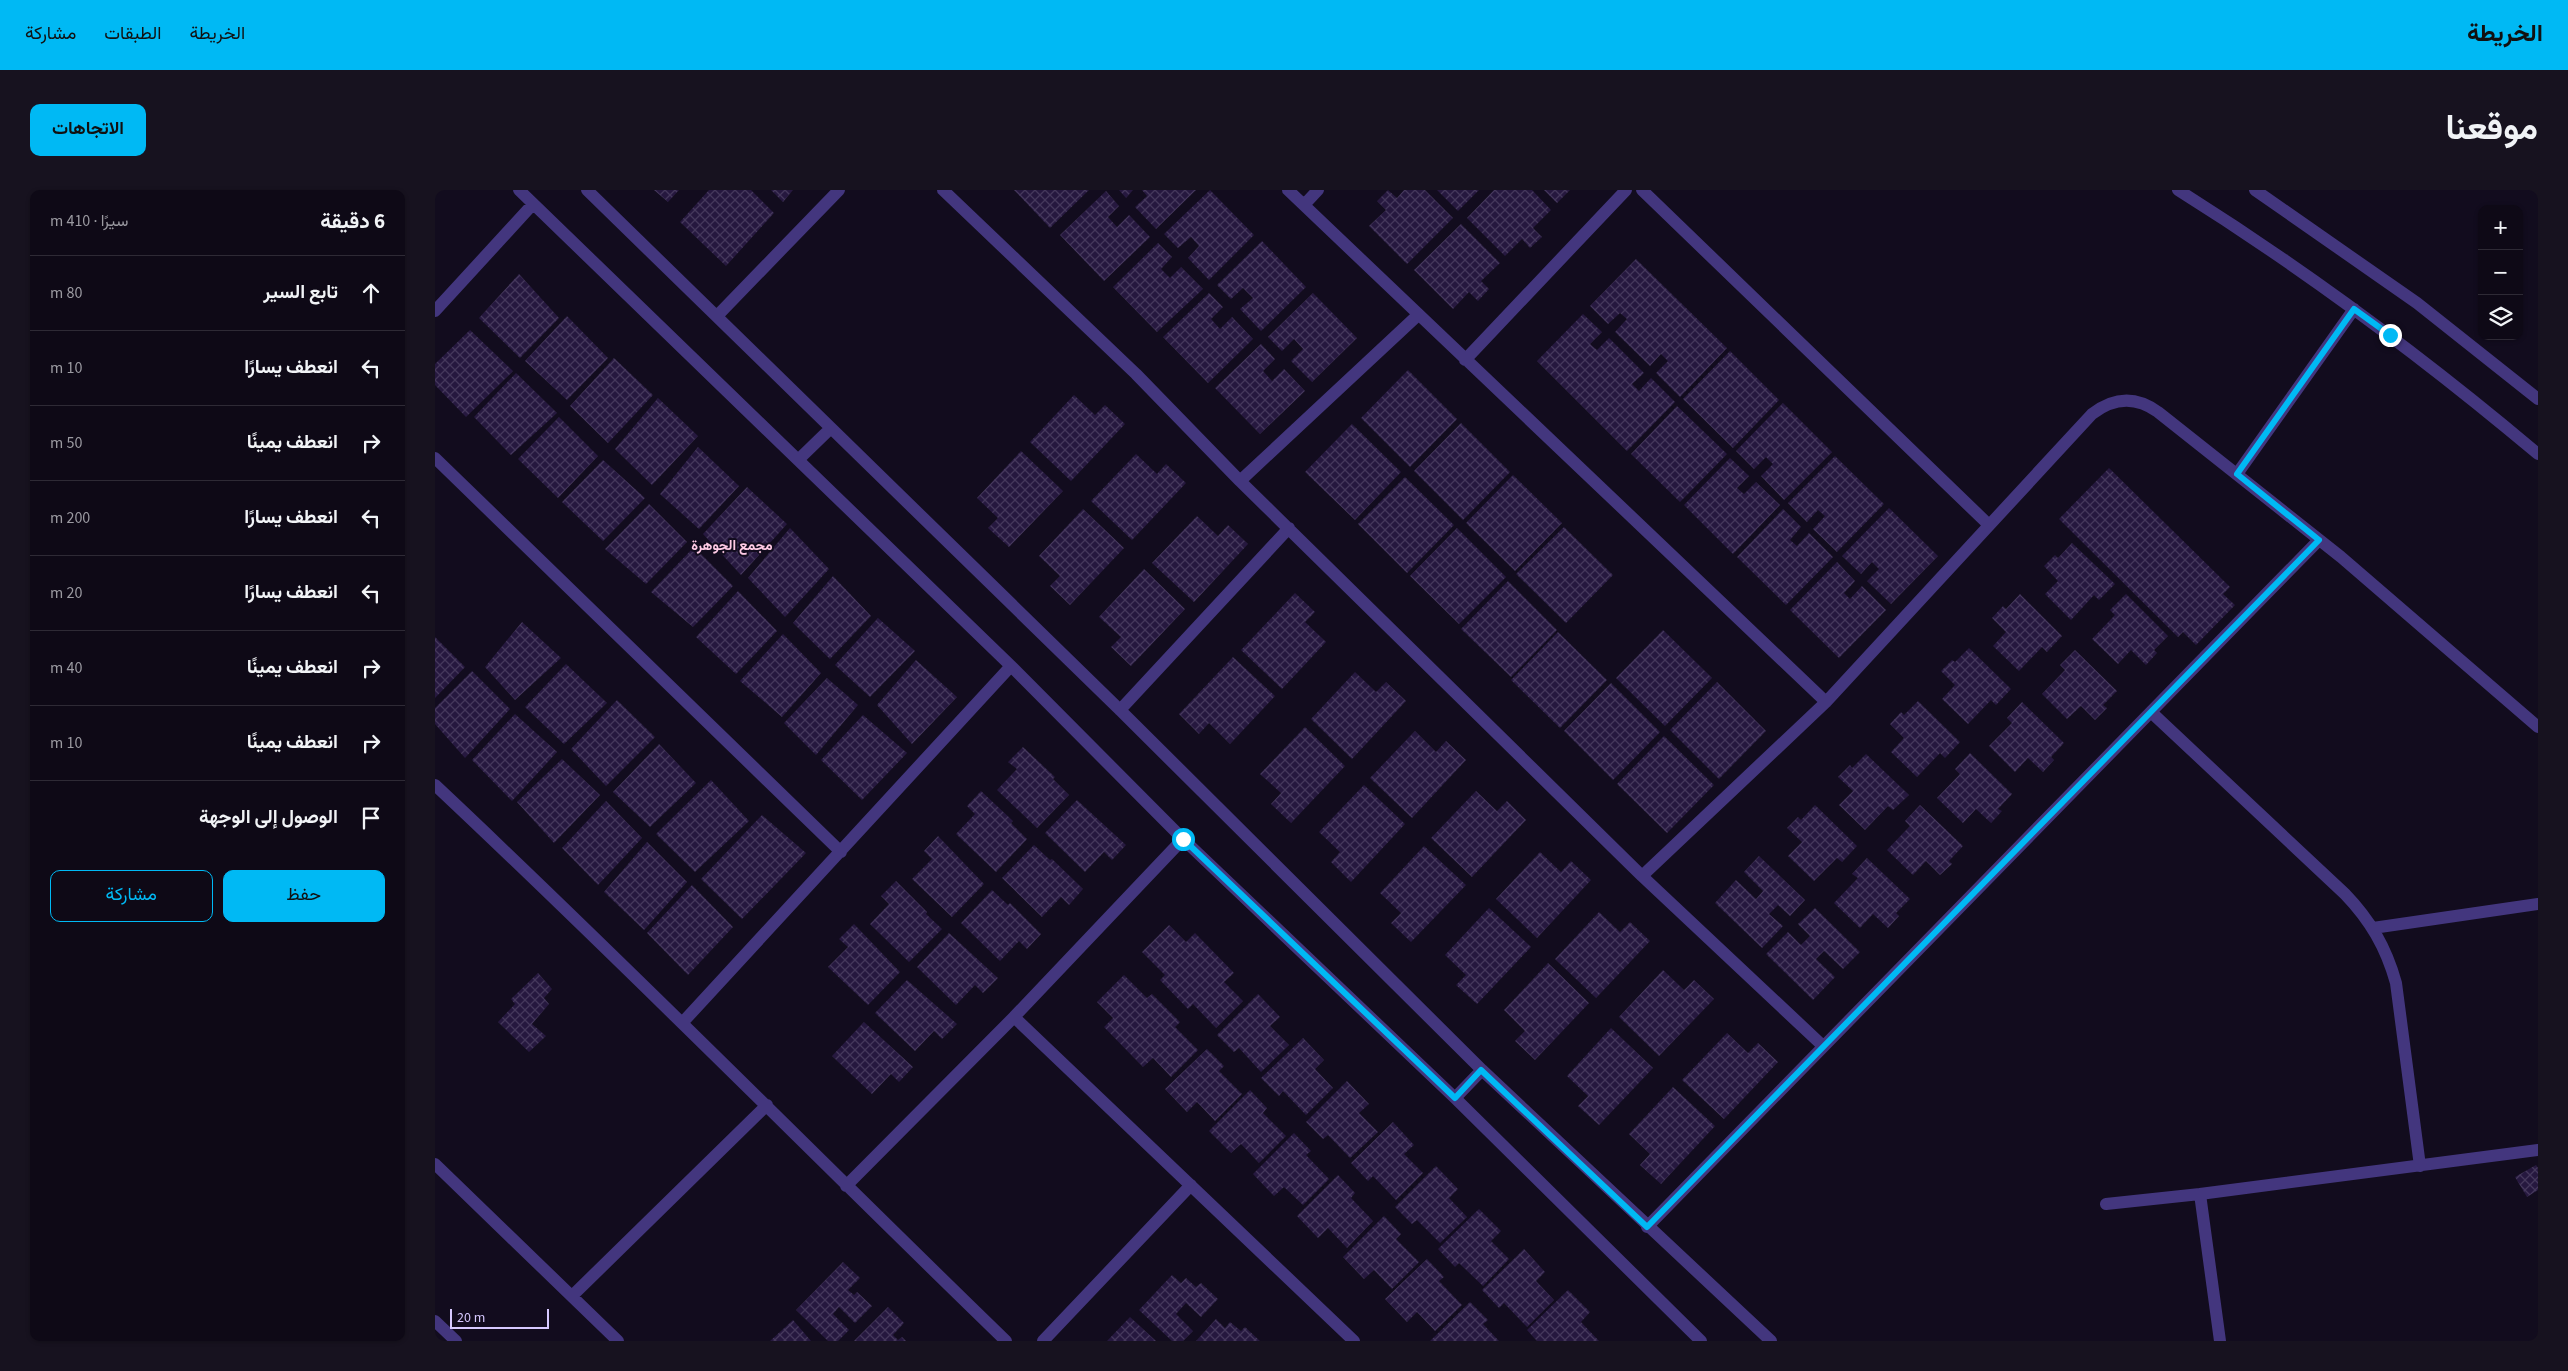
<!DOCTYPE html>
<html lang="ar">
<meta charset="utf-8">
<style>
body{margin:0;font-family:"Source Sans 3",Vazirmatn,sans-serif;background:#17121f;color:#f1f3f6;direction:rtl}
.controls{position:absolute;right:15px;top:15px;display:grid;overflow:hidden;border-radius:10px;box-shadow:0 1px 4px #0004}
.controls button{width:45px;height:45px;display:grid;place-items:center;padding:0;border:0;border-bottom:1px solid #2e2a35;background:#0e0916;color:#f1f3f6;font:25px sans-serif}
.scale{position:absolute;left:15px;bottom:12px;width:99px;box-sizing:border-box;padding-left:5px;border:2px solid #d7c9ff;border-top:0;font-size:14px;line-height:18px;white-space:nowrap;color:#d7c9ff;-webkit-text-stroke:4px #120c1e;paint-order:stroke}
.stop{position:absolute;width:15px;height:15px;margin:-11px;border:4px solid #00b9f4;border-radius:50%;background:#fff}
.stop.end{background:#00b9f4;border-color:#fff;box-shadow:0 1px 5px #0008}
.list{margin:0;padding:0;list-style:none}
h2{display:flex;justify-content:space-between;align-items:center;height:65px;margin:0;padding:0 20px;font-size:21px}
h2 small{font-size:16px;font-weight:400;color:#9b9aa1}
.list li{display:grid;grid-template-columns:32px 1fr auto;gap:15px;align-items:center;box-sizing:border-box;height:75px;padding:0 20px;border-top:1px solid #2e2a35}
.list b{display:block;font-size:19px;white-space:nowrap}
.list em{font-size:16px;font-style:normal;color:#9b9aa1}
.actions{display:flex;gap:10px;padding:15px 20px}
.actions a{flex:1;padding:11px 0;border:1px solid #00b9f4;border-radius:10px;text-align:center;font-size:18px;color:#00b9f4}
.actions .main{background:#00b9f4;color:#111}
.icon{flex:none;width:28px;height:28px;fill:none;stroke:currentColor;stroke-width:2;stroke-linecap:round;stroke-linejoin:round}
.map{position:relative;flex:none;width:2103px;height:1151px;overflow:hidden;direction:ltr;border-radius:10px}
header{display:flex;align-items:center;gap:30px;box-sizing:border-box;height:70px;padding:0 25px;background:#00b9f4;color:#111}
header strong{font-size:24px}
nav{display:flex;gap:28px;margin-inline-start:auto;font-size:18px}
.intro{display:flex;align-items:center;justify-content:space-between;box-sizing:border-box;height:120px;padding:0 30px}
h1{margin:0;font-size:35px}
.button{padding:12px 22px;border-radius:10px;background:#00b9f4;color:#111;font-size:18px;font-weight:700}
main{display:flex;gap:30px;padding:0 30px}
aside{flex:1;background:#0e0916;border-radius:10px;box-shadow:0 1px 4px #0004}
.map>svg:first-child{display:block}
.building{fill:url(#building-cross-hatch)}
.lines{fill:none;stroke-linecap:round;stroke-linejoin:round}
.minor{stroke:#43367e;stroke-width:12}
.route{stroke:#00b9f4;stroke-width:6}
.labels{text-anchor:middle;stroke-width:4;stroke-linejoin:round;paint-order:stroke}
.neighbourhood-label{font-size:14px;font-weight:bold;fill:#ffcbe5;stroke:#120c1e}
</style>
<header>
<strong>الخريطة</strong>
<nav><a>الخريطة</a><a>الطبقات</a><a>مشاركة</a></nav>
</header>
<div class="intro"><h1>موقعنا</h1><a class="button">الاتجاهات</a></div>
<main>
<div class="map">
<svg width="2103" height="1151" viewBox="0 0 2103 1151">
<defs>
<pattern id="building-cross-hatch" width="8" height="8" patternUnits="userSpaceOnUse" patternTransform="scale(1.25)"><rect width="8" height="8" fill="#26183f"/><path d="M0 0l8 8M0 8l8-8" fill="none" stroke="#45385c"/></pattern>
</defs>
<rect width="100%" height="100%" fill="#120c1e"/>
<!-- building -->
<path class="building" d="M 219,0 L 244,0 L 233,12 Z
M 274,0 L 316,0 L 339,23 L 291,76 L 245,32 Z
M 336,0 L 358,0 L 348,12 Z
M 579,0 L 654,0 L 615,38 Z
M 684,0 L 698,0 L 691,8 Z
M 707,0 L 761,0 L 721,39 L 700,17 L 712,6 Z
M 775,0 L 819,45 L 774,90 L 753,68 L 764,56 L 756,47 L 743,58 L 729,44 Z
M 953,0 L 962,8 L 969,0 L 990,0 L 1018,28 L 972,74 L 934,36 L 951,20 L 942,11 Z
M 1002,0 L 1044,0 L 1023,21 Z
M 1059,0 L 1097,0 L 1116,20 L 1098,38 L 1107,47 L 1095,58 L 1087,49 L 1070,66 L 1032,28 Z
M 1109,0 L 1135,0 L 1122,13 Z
M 671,1 L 684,16 L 673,27 L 682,37 L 694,25 L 715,47 L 669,91 L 625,45 Z
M 1026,34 L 1065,73 L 1046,91 L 1054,99 L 1043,111 L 1034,102 L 1018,119 L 979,80 Z
M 827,51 L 871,97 L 826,141 L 805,119 L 818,108 L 808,98 L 796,109 L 782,95 Z
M 723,53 L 737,67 L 726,79 L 735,88 L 746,77 L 768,99 L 722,142 L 678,97 Z
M 1201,69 L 1292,158 L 1245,207 L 1221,183 L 1233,171 L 1226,164 L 1215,176 L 1180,142 L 1192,129 L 1185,123 L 1173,134 L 1155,116 Z
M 84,84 L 124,128 L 85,168 L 44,128 Z
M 774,103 L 788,117 L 776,129 L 785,139 L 797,127 L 818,149 L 773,193 L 728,147 Z
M 878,103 L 922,148 L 877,192 L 856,171 L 868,159 L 859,149 L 847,161 L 833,147 Z
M 1148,124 L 1167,142 L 1155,154 L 1162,160 L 1174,148 L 1209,183 L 1197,194 L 1204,201 L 1216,188 L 1240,212 L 1192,261 L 1102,171 Z
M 132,126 L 173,168 L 132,210 L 90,171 Z
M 35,140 L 78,181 L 31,227 L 0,195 L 0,174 Z
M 826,154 L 840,169 L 828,181 L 837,191 L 849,179 L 870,201 L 825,244 L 780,198 Z
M 1295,161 L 1344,210 L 1298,258 L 1248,209 Z
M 179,168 L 218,205 L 173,253 L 135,216 Z
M 973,180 L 1022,229 L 975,277 L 926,228 Z
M 81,183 L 122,223 L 76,265 L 39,227 Z
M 639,205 L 660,225 L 670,215 L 690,234 L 636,291 L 595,252 Z
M 223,208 L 263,246 L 217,295 L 180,259 Z
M 1348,213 L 1397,262 L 1349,310 L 1326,286 L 1338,274 L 1331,267 L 1319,279 L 1301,261 Z
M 1242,216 L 1292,264 L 1245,312 L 1196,264 Z
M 124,227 L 163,266 L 123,308 L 83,269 Z
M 1026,233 L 1075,282 L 1028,330 L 979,281 Z
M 917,234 L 966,282 L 920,330 L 870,282 Z
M 263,257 L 304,296 L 264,339 L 225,304 Z
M 586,261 L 628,301 L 574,357 L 553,338 L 563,328 L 542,308 Z
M 701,264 L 722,284 L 731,274 L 751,293 L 697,350 L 656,311 Z
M 1400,266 L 1449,314 L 1402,362 L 1378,339 L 1390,326 L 1383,320 L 1372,332 L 1353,313 Z
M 1295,268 L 1314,286 L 1302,298 L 1309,304 L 1321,292 L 1345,315 L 1298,364 L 1249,315 Z
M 168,270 L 210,308 L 168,351 L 127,312 Z
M 1674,278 L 1795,397 L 1788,404 L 1800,415 L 1761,455 L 1748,442 L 1743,447 L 1624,329 Z
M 1078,285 L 1127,333 L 1080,381 L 1031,333 Z
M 970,287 L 1019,335 L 972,383 L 923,334 Z
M 312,297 L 352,334 L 306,385 L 268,344 Z
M 214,314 L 252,352 L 211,394 L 170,359 Z
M 1454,318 L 1503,366 L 1456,414 L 1432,391 L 1444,379 L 1437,372 L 1426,384 L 1407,366 Z
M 648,319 L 689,358 L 635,415 L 615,396 L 625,386 L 604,366 Z
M 1348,319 L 1366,337 L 1355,350 L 1362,356 L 1374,343 L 1398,367 L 1351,415 L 1302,367 Z
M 762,326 L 783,346 L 793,335 L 813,354 L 759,412 L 717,373 Z
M 1129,337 L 1178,385 L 1131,433 L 1081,384 Z
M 355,338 L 394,379 L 350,427 L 313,388 Z
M 1022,338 L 1071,387 L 1024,434 L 975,386 Z
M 1637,353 L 1680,394 L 1664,410 L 1659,405 L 1636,430 L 1610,404 L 1623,391 L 1609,376 L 1620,365 L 1623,368 Z
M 259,357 L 298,396 L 258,437 L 216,402 Z
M 1402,372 L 1420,391 L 1409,403 L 1415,409 L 1427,396 L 1451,420 L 1404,468 L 1355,420 Z
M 709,379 L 750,419 L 696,476 L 676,457 L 686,447 L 664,427 Z
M 398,386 L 436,426 L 395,469 L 358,433 Z
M 1073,391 L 1122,440 L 1076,487 L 1026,439 Z
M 303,401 L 342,441 L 301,484 L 261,447 Z
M 860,403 L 880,422 L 870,432 L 891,452 L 847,499 L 806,460 Z
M 1585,404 L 1627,446 L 1612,462 L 1607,457 L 1584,481 L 1558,456 L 1571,442 L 1557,428 L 1568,416 L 1571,419 Z
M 1691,404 L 1733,446 L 1719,460 L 1722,463 L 1711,475 L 1696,460 L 1683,474 L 1657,449 L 1680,425 L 1675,420 Z
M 443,428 L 480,461 L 435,507 L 400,475 Z
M 87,432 L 126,468 L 80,510 L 50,477 Z
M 1228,440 L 1277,488 L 1230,536 L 1181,488 Z
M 1123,442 L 1172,490 L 1125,538 L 1076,490 Z
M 348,444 L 386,483 L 347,527 L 305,491 Z
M 0,447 L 30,477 L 0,508 Z
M 1534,458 L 1576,499 L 1561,515 L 1556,510 L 1533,534 L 1507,509 L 1520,495 L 1506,481 L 1517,470 L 1520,472 Z
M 1640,460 L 1682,501 L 1668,515 L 1672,518 L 1660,530 L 1646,516 L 1632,529 L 1607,504 L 1630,480 L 1625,475 Z
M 798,467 L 840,506 L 795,554 L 774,533 L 764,544 L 744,524 Z
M 481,470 L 522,507 L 477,554 L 442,515 Z
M 131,474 L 172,513 L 129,554 L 90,517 Z
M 37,481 L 75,519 L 30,568 L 0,534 L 0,518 Z
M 920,482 L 941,502 L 951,492 L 971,511 L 917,569 L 876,529 Z
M 392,488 L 423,515 L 381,565 L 349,533 Z
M 1282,492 L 1331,541 L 1284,589 L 1235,540 Z
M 1176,493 L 1225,542 L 1178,590 L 1129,541 Z
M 182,510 L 220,547 L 171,596 L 136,559 Z
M 1483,511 L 1525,552 L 1510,568 L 1505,563 L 1482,587 L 1456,562 L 1469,548 L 1455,534 L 1466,522 L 1469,525 Z
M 1587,512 L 1629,553 L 1616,567 L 1619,570 L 1608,582 L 1593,568 L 1580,582 L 1554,556 L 1577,533 L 1572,528 Z
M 80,524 L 122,562 L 77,611 L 37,570 Z
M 428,525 L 472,563 L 427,610 L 386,570 Z
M 870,537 L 910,576 L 856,633 L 836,614 L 846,603 L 825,584 Z
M 980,541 L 1001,562 L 1011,551 L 1031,570 L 977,628 L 935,588 Z
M 1229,546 L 1279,595 L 1232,643 L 1182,594 Z
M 224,554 L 261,593 L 215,637 L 178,602 Z
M 588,557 L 620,587 L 618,589 L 634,605 L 602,638 L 562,600 L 582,579 L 573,572 Z
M 1535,563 L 1577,604 L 1563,619 L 1567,621 L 1556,633 L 1541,619 L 1528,633 L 1502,608 L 1525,584 L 1520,579 Z
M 1431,564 L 1474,605 L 1458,620 L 1453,616 L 1430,640 L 1404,615 L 1418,601 L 1403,587 L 1415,575 L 1417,578 Z
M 127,569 L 165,605 L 119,653 L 82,612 Z
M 276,590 L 314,631 L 260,682 L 221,644 Z
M 929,595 L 970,634 L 916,692 L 896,672 L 905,662 L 884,642 Z
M 546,601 L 578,631 L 576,633 L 592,649 L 561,682 L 521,644 L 540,624 L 532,616 Z
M 1041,601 L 1062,621 L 1072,611 L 1091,630 L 1037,687 L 996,648 Z
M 642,610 L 691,655 L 677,670 L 669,662 L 650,682 L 610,643 Z
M 171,611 L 207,648 L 163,695 L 127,658 Z
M 1380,615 L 1422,656 L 1407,672 L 1402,668 L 1379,691 L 1353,666 L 1367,652 L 1352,638 L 1363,627 L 1366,630 Z
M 1485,615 L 1528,656 L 1514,671 L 1517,674 L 1505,685 L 1491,671 L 1478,685 L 1452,660 L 1475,636 L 1470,631 Z
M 327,625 L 371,663 L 307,729 L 266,689 Z
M 503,646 L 549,694 L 517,727 L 477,689 L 497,669 L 489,661 Z
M 212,652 L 252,692 L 209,740 L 169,702 Z
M 599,655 L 615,670 L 617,669 L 648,699 L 634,715 L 626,707 L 607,727 L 567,688 Z
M 989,656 L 1031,695 L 976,752 L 956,733 L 966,723 L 945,703 Z
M 1105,662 L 1126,682 L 1136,671 L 1156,690 L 1102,748 L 1061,709 Z
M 1324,666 L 1370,710 L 1355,726 L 1343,715 L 1334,724 L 1348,736 L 1327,758 L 1280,713 L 1301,690 L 1321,709 L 1328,701 L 1309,682 Z
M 1432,668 L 1475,709 L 1461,723 L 1464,726 L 1453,738 L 1438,724 L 1425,738 L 1399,713 L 1423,688 L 1417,684 Z
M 461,691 L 492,722 L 491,724 L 507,739 L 474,772 L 435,734 L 454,714 L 446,706 Z
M 257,695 L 298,737 L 253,785 L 212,743 Z
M 557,700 L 573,715 L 575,713 L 606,744 L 592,759 L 584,751 L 565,771 L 526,733 Z
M 1054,718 L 1096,757 L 1042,814 L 1021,795 L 1031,785 L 1010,765 Z
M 1380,718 L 1425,762 L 1408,779 L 1389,761 L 1381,769 L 1400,787 L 1378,810 L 1331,764 L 1353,742 L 1366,755 L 1375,746 L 1363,734 Z
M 1164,722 L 1185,742 L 1195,732 L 1215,751 L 1161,808 L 1120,769 Z
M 419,734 L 465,782 L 433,815 L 393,777 L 413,757 L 404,749 Z
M 734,735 L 751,752 L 760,743 L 799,783 L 789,792 L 808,811 L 781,838 L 758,814 L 753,819 L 725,790 L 730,785 L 707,762 Z
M 514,743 L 563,788 L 548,803 L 540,795 L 521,815 L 482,777 Z
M 1113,773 L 1154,813 L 1100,870 L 1080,851 L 1090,841 L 1069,820 Z
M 1228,780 L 1249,800 L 1259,790 L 1279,809 L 1224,866 L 1184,827 Z
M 103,783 L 117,799 L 109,808 L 114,814 L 97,834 L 111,846 L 94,862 L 63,832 L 80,814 L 76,809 Z
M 689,785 L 712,808 L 717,804 L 745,832 L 740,837 L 763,860 L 736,887 L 718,868 L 708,877 L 669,837 L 678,828 L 662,812 Z
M 472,790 L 522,834 L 507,849 L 499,841 L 480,861 L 440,823 Z
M 823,804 L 845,827 L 835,836 L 854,855 L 826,882 L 804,858 L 799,862 L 782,845 Z
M 429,832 L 478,877 L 464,892 L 456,884 L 437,904 L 397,866 Z
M 1176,838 L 1218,878 L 1164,935 L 1143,916 L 1153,906 L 1132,886 Z
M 1292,843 L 1313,863 L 1323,853 L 1343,872 L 1289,929 L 1247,890 Z
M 868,848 L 889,870 L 880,879 L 898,898 L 871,925 L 848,901 L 844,906 L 826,888 Z
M 772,859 L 789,876 L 784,881 L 807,904 L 780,931 L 762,912 L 752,922 L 730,899 Z
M 912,891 L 934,914 L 924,923 L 943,942 L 915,968 L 893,945 L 888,949 L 871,932 Z
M 1238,897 L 1280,936 L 1226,994 L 1205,975 L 1215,964 L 1194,944 Z
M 815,900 L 832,918 L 828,923 L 851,946 L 824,973 L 806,954 L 796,963 L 774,941 Z
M 958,932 L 979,955 L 969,964 L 988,983 L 961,1010 L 938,986 L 933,991 L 916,973 Z
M 859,943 L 876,961 L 871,965 L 894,989 L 868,1015 L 849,997 L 839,1006 L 818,984 Z
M 2101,975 L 2103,978 L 2103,1000 L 2092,1007 L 2080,987 Z
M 1001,976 L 1023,999 L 1014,1008 L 1032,1027 L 1005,1053 L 982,1030 L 977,1034 L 960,1017 Z
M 903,985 L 920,1003 L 916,1008 L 938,1031 L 912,1058 L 893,1038 L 883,1048 L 862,1026 Z
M 1044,1019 L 1066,1041 L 1056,1051 L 1074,1069 L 1048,1096 L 1024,1073 L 1020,1077 L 1003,1059 Z
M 949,1026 L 966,1044 L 961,1049 L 984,1072 L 957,1099 L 939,1080 L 929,1089 L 908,1067 Z
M 1089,1059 L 1110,1082 L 1101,1091 L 1119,1110 L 1092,1137 L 1069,1113 L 1064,1118 L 1047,1100 Z
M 992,1069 L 1009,1087 L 1004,1091 L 1027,1115 L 1000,1141 L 982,1122 L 972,1132 L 950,1109 Z
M 408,1072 L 425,1088 L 413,1100 L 419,1105 L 422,1102 L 437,1116 L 420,1133 L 404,1117 L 398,1124 L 414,1140 L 403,1151 L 393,1151 L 361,1120 Z
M 737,1085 L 746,1093 L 751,1088 L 761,1097 L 766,1093 L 783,1109 L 766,1127 L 751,1113 L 741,1124 L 758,1141 L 748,1151 L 737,1151 L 704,1120 Z
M 1133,1100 L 1155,1122 L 1146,1132 L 1164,1151 L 1102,1151 L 1092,1140 Z
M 1035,1112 L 1053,1130 L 1048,1134 L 1064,1151 L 995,1151 Z
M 453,1117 L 469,1133 L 458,1145 L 463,1150 L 467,1147 L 471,1151 L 419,1151 Z
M 695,1127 L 721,1151 L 672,1151 Z
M 781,1129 L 790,1138 L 795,1132 L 806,1141 L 810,1137 L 825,1151 L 761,1151 Z
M 358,1130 L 376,1151 L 335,1151 Z"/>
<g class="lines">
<!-- minor -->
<path class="minor" d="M 84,0 L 576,476 L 748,649 L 1020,908 L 1266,1151
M 152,0 L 685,520 L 1047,880 L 1336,1151
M 508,0 L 701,184 L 805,291 L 1207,686 L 1388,856
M 853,0 L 1391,512
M 1207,0 L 1554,335
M 1743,0 C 1869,79 1989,168 2103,264
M 1820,0 L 1982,113 L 2103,209
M 869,15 L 883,0
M 0,121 L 98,14
M 282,126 L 404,0
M 1030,170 L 1191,0
M 0,268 L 406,662
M 363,270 L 396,238
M 1802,284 L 1919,119
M 805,291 L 983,125
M 685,520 L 854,338
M 1716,522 L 1910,704 C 1935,730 1951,757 1961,793 L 1985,976
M 0,595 C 194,777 380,966 571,1151
M 1207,686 L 1391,512 L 1657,224 C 1679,207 1701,206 1723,222 L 1906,367 L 2103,537
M 1938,738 L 2103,714
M 579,827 L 919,1151
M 248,832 L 576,476
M 1020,908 L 1047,880
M 0,974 L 183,1151
M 411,996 L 579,827 L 748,649
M 1765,1004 L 1785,1151
M 1671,1014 L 1765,1004 L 2103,960
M 1212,1037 L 1884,350
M 137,1106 L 332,915
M 0,1131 L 21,1151
M 608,1151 L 756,995"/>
</g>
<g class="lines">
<!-- route -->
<path class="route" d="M 748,649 L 1020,908 L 1046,880 L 1212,1037 L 1884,350 L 1802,284 L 1919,119 L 1955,145"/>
</g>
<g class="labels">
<!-- neighbourhood labels -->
<g class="neighbourhood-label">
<text x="297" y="360">مجمع الجوهرة</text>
</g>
</g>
</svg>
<div class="controls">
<button>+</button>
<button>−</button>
<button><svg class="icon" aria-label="layers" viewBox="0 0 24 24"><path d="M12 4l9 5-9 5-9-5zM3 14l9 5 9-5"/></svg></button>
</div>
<div class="scale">20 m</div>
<div class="stop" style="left:748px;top:649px"></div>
<div class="stop end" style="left:1955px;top:145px"></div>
</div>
<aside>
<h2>6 دقيقة<small>سيرًا · 410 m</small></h2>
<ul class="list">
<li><svg class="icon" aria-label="ahead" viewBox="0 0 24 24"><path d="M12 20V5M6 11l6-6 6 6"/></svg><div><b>تابع السير</b></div><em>80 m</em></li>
<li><svg class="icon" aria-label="left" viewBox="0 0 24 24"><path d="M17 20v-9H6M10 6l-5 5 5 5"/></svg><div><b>انعطف يسارًا</b></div><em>10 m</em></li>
<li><svg class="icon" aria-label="right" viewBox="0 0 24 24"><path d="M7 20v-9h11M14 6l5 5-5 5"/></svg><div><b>انعطف يمينًا</b></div><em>50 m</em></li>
<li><svg class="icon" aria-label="left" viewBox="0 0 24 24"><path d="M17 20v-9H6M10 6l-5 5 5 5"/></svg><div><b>انعطف يسارًا</b></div><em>200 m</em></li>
<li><svg class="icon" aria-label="left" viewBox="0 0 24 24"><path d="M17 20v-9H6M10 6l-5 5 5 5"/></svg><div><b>انعطف يسارًا</b></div><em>20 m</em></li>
<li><svg class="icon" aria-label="right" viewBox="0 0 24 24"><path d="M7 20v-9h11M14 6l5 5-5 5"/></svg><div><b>انعطف يمينًا</b></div><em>40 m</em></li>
<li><svg class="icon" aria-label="right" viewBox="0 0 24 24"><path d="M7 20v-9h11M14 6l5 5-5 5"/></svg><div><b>انعطف يمينًا</b></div><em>10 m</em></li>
<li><svg class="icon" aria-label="arrive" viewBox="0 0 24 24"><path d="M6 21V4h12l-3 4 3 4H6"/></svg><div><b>الوصول إلى الوجهة</b></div></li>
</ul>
<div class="actions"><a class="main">حفظ</a><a>مشاركة</a></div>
</aside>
</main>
